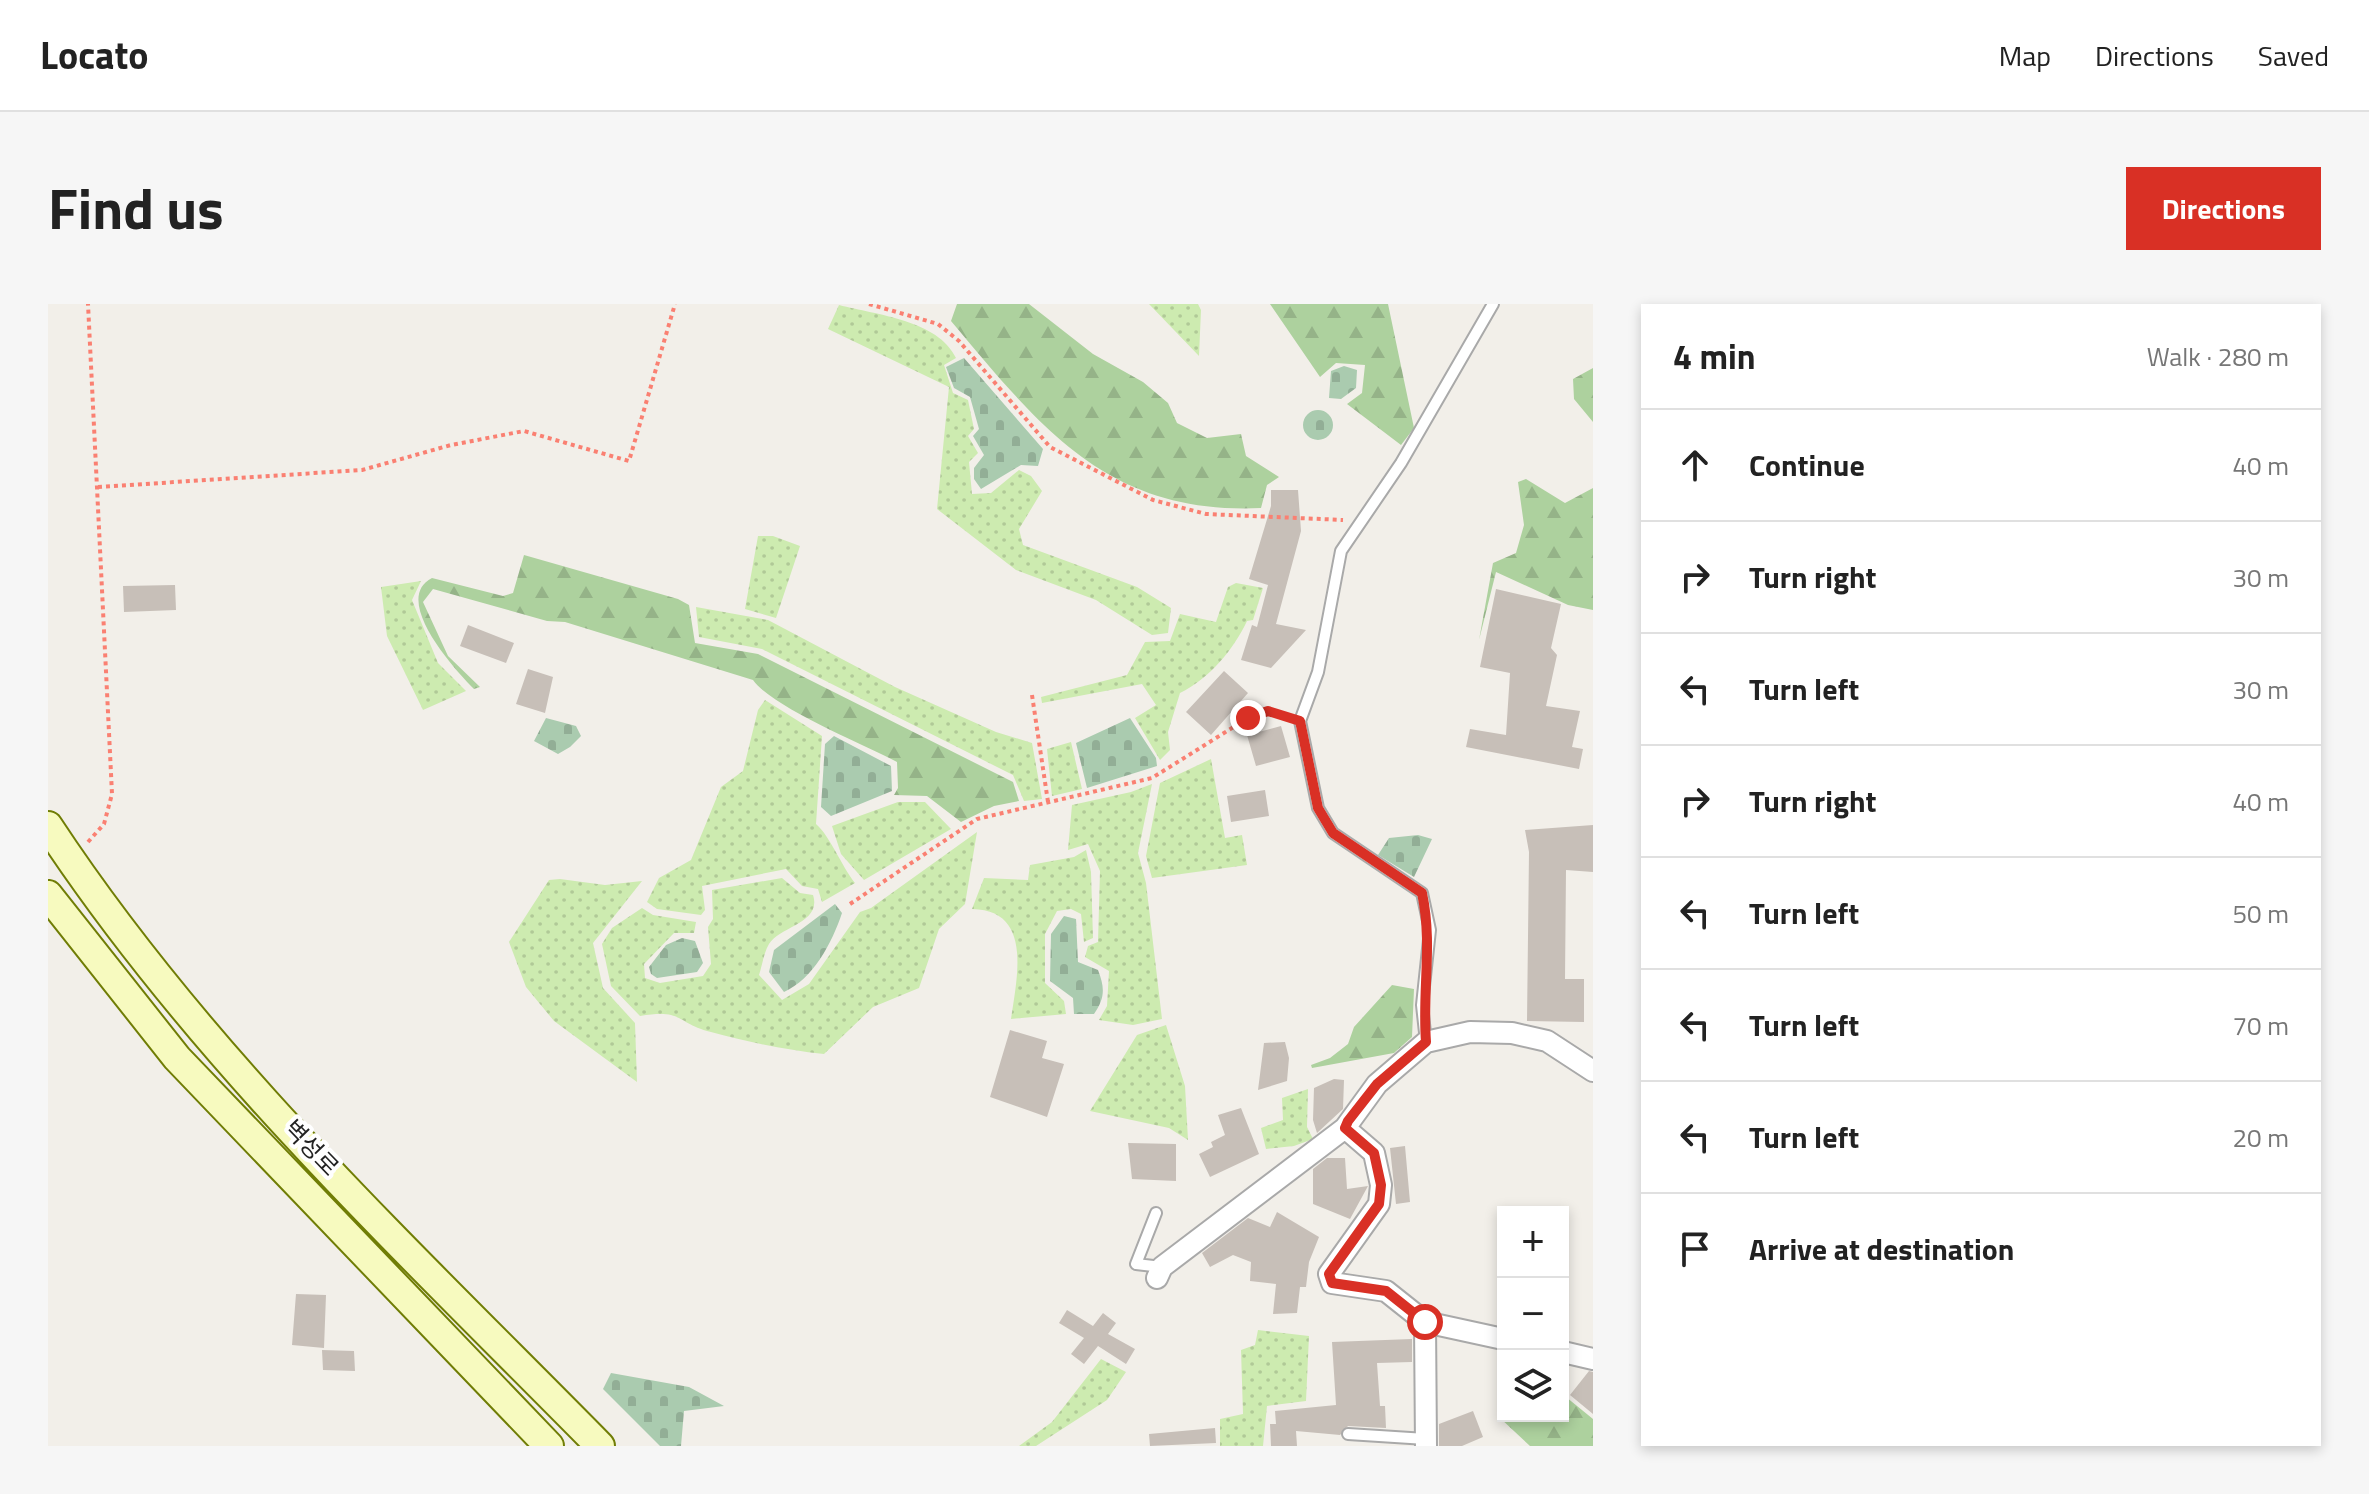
<!DOCTYPE html>
<meta charset="utf-8">
<style>
body{margin:0;font-family:"Titillium Web","Noto Sans KR",sans-serif;background:#f6f6f6;color:#222}
.controls{position:absolute;right:24px;bottom:24px;display:grid;overflow:hidden;border-radius:0px;box-shadow:0 4px 12px #0003}
.controls button{width:72px;height:72px;display:grid;place-items:center;padding:0;border:0;border-bottom:2px solid #e0e0e0;background:#fff;color:#222;font:40px sans-serif}
.stop{position:absolute;width:24px;height:24px;margin:-18px;border:6px solid #d93025;border-radius:50%;background:#fff}
.stop.end{background:#d93025;border-color:#fff;box-shadow:0 2px 8px #0008}
.list{margin:0;padding:0;list-style:none}
h2{display:flex;justify-content:space-between;align-items:center;height:104px;margin:0;padding:0 32px;font-size:34px}
h2 small{font-size:26px;font-weight:400;color:#767676}
.list li{display:grid;grid-template-columns:52px 1fr auto;gap:24px;align-items:center;box-sizing:border-box;height:112px;padding:0 32px;border-top:2px solid #e0e0e0}
.list b{display:block;font-size:30px;white-space:nowrap}
.list em{font-size:26px;font-style:normal;color:#767676}
.icon{flex:none;width:44px;height:44px;fill:none;stroke:currentColor;stroke-width:2;stroke-linecap:round;stroke-linejoin:round}
.map{position:relative;flex:none;width:1545px;height:1142px;overflow:hidden;border-radius:0px}
header{display:flex;align-items:center;gap:48px;box-sizing:border-box;height:112px;padding:0 40px;background:#fff;border-bottom:2px solid #e0e0e0}
header strong{font-size:38px}
nav{display:flex;gap:44px;margin-inline-start:auto;font-size:28px}
.intro{display:flex;align-items:center;justify-content:space-between;box-sizing:border-box;height:192px;padding:0 48px}
h1{margin:0;font-size:56px}
.button{padding:20px 36px;border-radius:0px;background:#d93025;color:#fff;font-size:28px;font-weight:700}
main{display:flex;gap:48px;padding:0 48px}
aside{flex:1;background:#fff;border-radius:0px;box-shadow:0 4px 12px #0003}
.map>svg:first-child{display:block}
.grass{fill:url(#grass-dots)}
.forest{fill:url(#forest-firs)}
.cemetery{fill:url(#cemetery-stones)}
.building{fill:#c7bfb8}
.lines{fill:none;stroke-linecap:round;stroke-linejoin:round}
.service-casing{stroke:#a9a9a9;stroke-width:14}
.minor-casing{stroke:#a9a9a9;stroke-width:24}
.secondary-casing{stroke:#707d05;stroke-width:32}
.path{stroke:#fa8072;stroke-width:4;stroke-dasharray:4 4;stroke-linecap:butt}
.service{stroke:#fff;stroke-width:10}
.minor{stroke:#fff;stroke-width:20}
.secondary{stroke:#f7fabf;stroke-width:28}
.route{stroke:#d93025;stroke-width:10}
.labels{text-anchor:middle;stroke-width:8;stroke-linejoin:round;paint-order:stroke}
.street-label{font-size:24px;fill:#222;stroke:#fff}
</style>
<header>
<strong>Locato</strong>
<nav><a>Map</a><a>Directions</a><a>Saved</a></nav>
</header>
<div class="intro"><h1>Find us</h1><a class="button">Directions</a></div>
<main>
<div class="map">
<svg width="1545" height="1142" viewBox="0 0 1545 1142">
<defs>
<pattern id="grass-dots" width="8" height="8" patternUnits="userSpaceOnUse" patternTransform="scale(2)"><rect width="8" height="8" fill="#cdebb0"/><path d="M2 2h.1M6 6h.1" fill="none" stroke="#b0c997" stroke-width="1.8" stroke-linecap="round"/></pattern>
<pattern id="forest-firs" width="22" height="20" patternUnits="userSpaceOnUse" patternTransform="scale(2)"><rect width="22" height="20" fill="#add19e"/><path d="M5 1l3.5 6h-7zM16 11l3.5 6h-7z" fill="#95b388"/></pattern>
<pattern id="cemetery-stones" width="16" height="16" patternUnits="userSpaceOnUse" patternTransform="scale(2)"><rect width="16" height="16" fill="#aacbaf"/><path d="M2 7V4a2 2 0 0 1 4 0v3zM10 15v-3a2 2 0 0 1 4 0v3z" fill="#92ae96"/></pattern>
</defs>
<rect width="100%" height="100%" fill="#f2efe9"/>
<!-- grass -->
<path class="grass" d="M 1101,0 L 1150,0 L 1153,6 L 1151,52 Z
M 791,1 C 829,11 890,16 908,54 L 896,61 L 905,89 L 920,96 L 926,125 L 920,132 L 930,149 L 921,158 L 924,190 L 943,189 L 971,166 L 983,172 L 994,187 L 971,225 L 975,241 L 1089,283 L 1123,304 L 1120,329 L 1104,331 L 1048,296 L 968,266 L 889,205 L 901,83 L 780,25 Z
M 710,232 L 725,232 L 752,242 L 728,314 L 697,305 Z
M 373,277 L 364,296 L 390,359 L 418,387 L 375,406 L 339,332 L 333,283 Z
M 1188,279 L 1215,284 L 1205,316 L 1199,317 C 1186,345 1161,375 1132,389 L 1120,428 L 1122,446 L 1112,456 L 1087,414 L 1108,401 L 1094,380 L 994,399 L 993,393 L 1079,371 L 1097,338 L 1122,337 L 1132,310 L 1168,318 L 1180,283 Z
M 648,303 L 720,316 L 847,383 L 948,428 L 984,439 L 994,495 L 976,497 L 965,471 L 714,345 L 651,333 Z
M 717,396 L 774,432 L 768,520 C 782,532 793,561 807,579 L 774,598 L 770,585 L 754,582 L 738,565 L 654,582 L 657,606 L 653,611 L 609,605 L 599,598 L 611,574 L 643,556 L 673,483 L 695,467 L 710,406 Z
M 1023,438 L 1034,485 L 1004,492 L 999,445 Z
M 1163,455 L 1177,534 L 1194,531 L 1199,561 L 1104,574 L 1098,552 L 1112,479 Z
M 1104,480 L 1090,549 L 1098,579 L 1114,715 L 1085,721 L 1051,716 L 1059,702 L 1061,667 L 1037,653 L 1040,642 L 1050,638 L 1052,567 L 1040,540 L 1020,546 L 1024,501 L 1083,488 Z
M 850,498 L 877,498 L 903,525 L 816,576 L 793,550 L 784,522 Z
M 929,528 L 917,600 L 891,625 L 871,684 L 825,703 L 776,750 C 737,746 700,738 663,728 C 627,719 637,705 592,712 L 563,682 L 554,640 L 564,624 L 594,604 L 605,611 L 648,618 L 646,629 L 626,629 L 596,660 L 597,674 L 612,679 L 655,672 L 663,660 L 660,623 L 665,615 L 664,586 L 734,574 L 752,589 L 765,591 C 774,619 732,622 721,640 C 716,648 714,662 711,671 L 734,696 L 761,680 L 812,608 L 823,604 Z
M 1038,546 L 1043,568 L 1045,634 L 1036,638 L 1033,610 L 1023,605 L 1009,607 L 997,630 L 997,679 L 1016,697 L 1018,710 L 963,715 C 969,673 985,606 924,605 L 936,574 L 980,576 L 982,561 L 1026,553 Z
M 512,575 L 557,581 L 594,577 L 545,639 L 555,684 L 587,719 L 589,778 L 506,717 L 478,683 L 461,638 L 501,576 Z
M 1118,721 L 1137,782 L 1140,836 L 1121,824 L 1042,807 L 1089,731 Z
M 1260,785 L 1259,823 L 1265,835 L 1246,842 L 1218,845 L 1213,824 L 1235,816 L 1234,794 Z
M 1210,1026 L 1261,1032 L 1258,1097 L 1219,1102 L 1215,1142 L 1172,1142 L 1172,1115 L 1195,1110 L 1193,1046 L 1207,1041 Z
M 1053,1055 L 1078,1068 L 1059,1096 L 988,1142 L 971,1142 L 1004,1118 Z"/>
<!-- forest -->
<path class="forest" d="M 909,0 L 981,0 L 1045,50 L 1095,78 L 1120,99 L 1129,119 L 1159,134 L 1193,130 L 1198,152 L 1231,173 L 1219,181 L 1213,204 C 1060,211 993,124 903,17 Z
M 1222,0 L 1340,0 L 1366,124 L 1353,141 L 1299,100 L 1314,89 L 1317,61 L 1288,59 L 1272,73 Z
M 1545,64 L 1545,118 L 1526,95 L 1525,75 Z
M 1478,175 L 1517,199 L 1545,184 L 1545,306 L 1520,301 L 1448,268 L 1431,336 L 1445,259 L 1468,249 L 1476,221 L 1470,178 Z
M 476,251 L 630,295 L 641,301 L 647,339 L 710,350 L 965,478 L 971,497 L 946,502 L 913,518 L 879,492 L 846,491 L 850,484 L 849,458 C 815,440 724,403 705,376 L 517,318 L 499,317 L 385,285 L 375,298 L 400,352 L 432,383 L 426,385 C 406,365 343,295 384,274 L 455,292 L 465,289 Z
M 1344,681 L 1366,685 L 1364,733 L 1346,749 L 1264,764 L 1263,761 L 1282,754 L 1300,740 L 1306,723 Z
M 1515,1077 L 1520,1081 L 1518,1093 L 1545,1115 L 1545,1142 L 1482,1142 L 1452,1114 L 1450,1087 L 1455,1082 L 1455,1112 L 1515,1112 Z"/>
<!-- cemetery -->
<path class="cemetery" d="M 916,54 L 995,145 L 990,162 L 973,161 L 933,185 L 926,175 L 926,164 L 936,151 L 925,132 L 931,125 L 922,93 L 906,84 L 898,63 Z
M 1296,62 L 1309,66 L 1308,84 L 1293,95 L 1281,94 L 1283,67 Z
M1255 121a15 15 0 1 1 30 0a15 15 0 1 1-30 0Z
M 498,414 L 528,422 L 533,432 L 522,443 L 510,450 L 486,437 Z
M 1082,414 L 1108,454 L 1109,462 L 1039,484 L 1028,439 Z
M 786,432 L 843,462 L 844,487 L 783,512 L 773,503 L 777,440 Z
M 1370,531 L 1384,535 L 1366,573 L 1330,551 L 1341,534 Z
M 787,600 L 794,609 C 784,639 765,675 736,688 L 721,668 L 726,646 Z
M 1016,612 L 1028,615 L 1030,658 L 1050,666 C 1057,684 1057,694 1046,710 L 1026,710 L 1025,694 L 1002,677 L 1003,630 Z
M 634,634 L 647,637 L 655,659 L 649,668 L 609,674 L 603,670 L 601,663 L 618,641 Z
M 563,1069 L 641,1083 L 676,1102 L 636,1107 L 633,1142 L 612,1142 L 555,1085 Z"/>
<!-- building -->
<path class="building" d="M 1223,186 L 1250,186 L 1253,227 L 1228,320 L 1258,326 L 1223,364 L 1193,356 L 1204,321 L 1209,323 L 1220,281 L 1201,275 L 1223,202 Z
M 127,281 L 128,306 L 76,308 L 75,282 Z
M 1448,285 L 1513,300 L 1503,344 L 1509,351 L 1498,402 L 1532,407 L 1524,443 L 1535,445 L 1531,465 L 1418,443 L 1422,425 L 1458,431 L 1462,369 L 1432,363 Z
M 420,321 L 466,339 L 458,359 L 412,342 Z
M 480,365 L 505,373 L 497,409 L 468,400 Z
M 1176,367 L 1200,389 L 1163,431 L 1138,408 Z
M 1233,422 L 1242,453 L 1208,462 L 1199,431 Z
M 1217,486 L 1221,512 L 1183,518 L 1179,492 Z
M 1545,521 L 1545,568 L 1518,566 L 1517,675 L 1536,675 L 1536,718 L 1479,717 L 1481,548 L 1477,526 Z
M 962,726 L 999,737 L 994,754 L 1016,760 L 999,813 L 942,793 Z
M 1237,738 L 1241,754 L 1239,777 L 1210,786 L 1216,739 Z
M 1286,775 L 1296,776 L 1295,805 L 1269,829 L 1265,816 L 1266,784 Z
M 1193,804 L 1211,850 L 1162,873 L 1151,850 L 1165,843 L 1163,838 L 1177,831 L 1170,811 Z
M 1080,839 L 1128,840 L 1128,877 L 1084,875 Z
M 1357,842 L 1362,898 L 1348,900 L 1342,844 Z
M 1279,854 L 1297,854 L 1299,885 L 1320,882 L 1302,915 L 1265,900 L 1265,865 Z
M 1229,908 L 1271,933 L 1261,958 L 1258,983 L 1252,983 L 1249,1009 L 1225,1010 L 1228,980 L 1202,977 L 1203,958 L 1185,951 L 1162,963 L 1154,949 L 1200,914 L 1222,923 Z
M 248,990 L 278,991 L 276,1044 L 244,1041 Z
M 1019,1006 L 1045,1022 L 1055,1009 L 1068,1019 L 1060,1030 L 1087,1045 L 1078,1060 L 1050,1042 L 1036,1060 L 1023,1050 L 1036,1034 L 1011,1019 Z
M 1364,1035 L 1364,1058 L 1329,1059 L 1332,1102 L 1337,1102 L 1338,1124 L 1300,1122 L 1292,1131 L 1248,1127 L 1249,1142 L 1223,1142 L 1222,1120 L 1228,1120 L 1227,1107 L 1288,1101 L 1284,1038 Z
M 274,1046 L 306,1047 L 307,1067 L 275,1066 Z
M 1541,1067 L 1545,1068 L 1545,1110 L 1522,1091 Z
M 1425,1107 L 1435,1133 L 1414,1142 L 1391,1142 L 1391,1120 Z
M 1167,1124 L 1168,1139 L 1102,1142 L 1101,1130 Z"/>
<g class="lines">
<!-- service casing -->
<g class="service-casing">
<path id="service" d="M 1378,738 L 1374,701 L 1382,626 L 1374,589 L 1285,529 L 1270,504 L 1252,417 L 1270,368 L 1293,247 L 1353,159 L 1445,0
M 1108,909 L 1088,960 L 1114,963
M 1300,1130 L 1378,1135"/>
</g>
<!-- minor casing -->
<g class="minor-casing">
<path id="minor" d="M 1297,824 L 1326,849 L 1333,881 L 1331,900 L 1281,970 L 1284,979 L 1338,987 L 1377,1018 L 1455,1035
M 1109,974 L 1114,963 L 1297,824 L 1329,780 L 1378,738 L 1422,728 L 1464,729 L 1499,737 L 1545,767
M 1377,1018 L 1378,1142
M 1515,1048 L 1545,1055"/>
</g>
<!-- secondary casing -->
<g class="secondary-casing">
<path id="secondary" d="M 0,522 C 152,753 359,946 552,1142
M 0,591 L 129,754 L 501,1142"/>
</g>
<!-- path -->
<path class="path" d="M 821,0 L 890,20 L 911,37 L 1002,143 L 1105,196 L 1158,210 L 1295,216
M 50,183 L 314,166 L 403,141 L 476,127 L 581,157 L 627,0
M 984,391 L 1000,498
M 40,538 L 56,520 L 64,490 L 40,0
M 802,600 L 929,515 L 1104,474 L 1200,414 L 1220,407 L 1239,413"/>
<!-- service -->
<use href="#service" class="service"/>
<!-- minor -->
<use href="#minor" class="minor"/>
<!-- secondary -->
<use href="#secondary" class="secondary"/>
</g>
<g class="lines">
<!-- route -->
<path class="route" d="M 1200,414 L 1220,407 L 1252,417 L 1270,504 L 1285,529 L 1374,589 C 1385,641 1374,685 1378,738 L 1329,780 L 1300,817 L 1297,824 L 1326,849 L 1333,881 L 1331,900 L 1281,970 L 1284,979 L 1338,987 L 1377,1018"/>
</g>
<g class="labels">
<!-- street labels -->
<g class="street-label">
<text transform="translate(263 844) rotate(46)" y="8">벽성로</text>
</g>
</g>
</svg>
<div class="controls">
<button>+</button>
<button>−</button>
<button><svg class="icon" aria-label="layers" viewBox="0 0 24 24"><path d="M12 4l9 5-9 5-9-5zM3 14l9 5 9-5"/></svg></button>
</div>
<div class="stop" style="left:1377px;top:1018px"></div>
<div class="stop end" style="left:1200px;top:414px"></div>
</div>
<aside>
<h2>4 min<small>Walk · 280 m</small></h2>
<ul class="list">
<li><svg class="icon" aria-label="ahead" viewBox="0 0 24 24"><path d="M12 20V5M6 11l6-6 6 6"/></svg><div><b>Continue</b></div><em>40 m</em></li>
<li><svg class="icon" aria-label="right" viewBox="0 0 24 24"><path d="M7 20v-9h11M14 6l5 5-5 5"/></svg><div><b>Turn right</b></div><em>30 m</em></li>
<li><svg class="icon" aria-label="left" viewBox="0 0 24 24"><path d="M17 20v-9H6M10 6l-5 5 5 5"/></svg><div><b>Turn left</b></div><em>30 m</em></li>
<li><svg class="icon" aria-label="right" viewBox="0 0 24 24"><path d="M7 20v-9h11M14 6l5 5-5 5"/></svg><div><b>Turn right</b></div><em>40 m</em></li>
<li><svg class="icon" aria-label="left" viewBox="0 0 24 24"><path d="M17 20v-9H6M10 6l-5 5 5 5"/></svg><div><b>Turn left</b></div><em>50 m</em></li>
<li><svg class="icon" aria-label="left" viewBox="0 0 24 24"><path d="M17 20v-9H6M10 6l-5 5 5 5"/></svg><div><b>Turn left</b></div><em>70 m</em></li>
<li><svg class="icon" aria-label="left" viewBox="0 0 24 24"><path d="M17 20v-9H6M10 6l-5 5 5 5"/></svg><div><b>Turn left</b></div><em>20 m</em></li>
<li><svg class="icon" aria-label="arrive" viewBox="0 0 24 24"><path d="M6 21V4h12l-3 4 3 4H6"/></svg><div><b>Arrive at destination</b></div></li>
</ul>
</aside>
</main>
